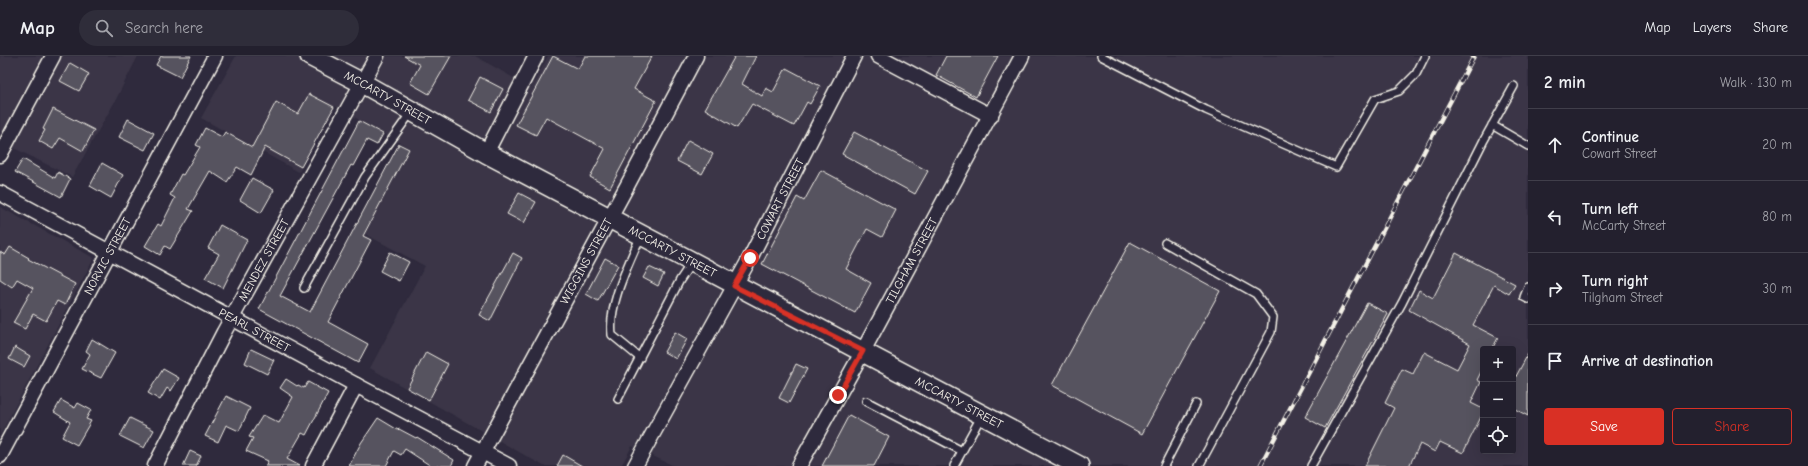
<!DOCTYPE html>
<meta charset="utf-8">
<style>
body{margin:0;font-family:"Comic Neue",sans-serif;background:#2f2d3a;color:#f1f3f6}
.controls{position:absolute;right:12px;bottom:12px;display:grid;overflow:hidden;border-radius:4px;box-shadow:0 4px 16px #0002}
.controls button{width:36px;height:36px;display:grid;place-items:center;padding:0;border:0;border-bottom:1px solid #403e4a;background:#23202e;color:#f1f3f6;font:20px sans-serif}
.stop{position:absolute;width:12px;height:12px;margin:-9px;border:3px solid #d93025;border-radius:50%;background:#fff}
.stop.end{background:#d93025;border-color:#fff;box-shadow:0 1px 4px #0008}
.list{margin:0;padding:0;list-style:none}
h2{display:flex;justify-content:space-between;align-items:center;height:52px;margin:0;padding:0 16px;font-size:17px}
h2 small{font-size:13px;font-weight:400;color:#a3a3aa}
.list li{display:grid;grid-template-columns:26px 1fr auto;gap:12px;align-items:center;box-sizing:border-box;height:72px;padding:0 16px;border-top:1px solid #403e4a}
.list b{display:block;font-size:15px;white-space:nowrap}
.list p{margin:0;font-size:13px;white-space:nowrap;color:#a3a3aa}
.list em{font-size:13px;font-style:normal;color:#a3a3aa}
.actions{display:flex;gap:8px;padding:12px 16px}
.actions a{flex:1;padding:9px 0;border:1px solid #d93025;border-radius:4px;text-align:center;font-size:14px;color:#d93025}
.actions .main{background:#d93025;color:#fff}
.icon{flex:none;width:22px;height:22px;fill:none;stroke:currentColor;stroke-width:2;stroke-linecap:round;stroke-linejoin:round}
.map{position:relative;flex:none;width:1528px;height:410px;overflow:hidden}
header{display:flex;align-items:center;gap:24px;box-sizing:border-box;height:56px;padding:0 20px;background:#23202e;border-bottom:1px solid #403e4a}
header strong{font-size:19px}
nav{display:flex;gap:22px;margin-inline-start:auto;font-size:14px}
.search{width:280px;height:36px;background:#2f2d3a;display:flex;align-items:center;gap:10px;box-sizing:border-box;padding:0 14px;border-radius:22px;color:#a3a3aa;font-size:15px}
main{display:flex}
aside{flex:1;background:#23202e}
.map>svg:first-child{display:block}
.built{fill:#3b3647;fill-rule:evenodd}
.building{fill:#56525f;stroke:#f4f1e8}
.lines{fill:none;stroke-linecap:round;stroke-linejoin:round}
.lane-casing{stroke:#f4f1e8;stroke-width:10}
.street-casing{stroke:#f4f1e8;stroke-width:17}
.secondary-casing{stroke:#f4f1e8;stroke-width:22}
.lane{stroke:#2f2a3d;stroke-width:7}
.street{stroke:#2f2a3d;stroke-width:14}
.secondary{stroke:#2f2a3d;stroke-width:19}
.rail-casing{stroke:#f4f1e8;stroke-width:4.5}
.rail{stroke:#2f2a3d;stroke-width:3;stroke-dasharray:9;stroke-linecap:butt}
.route{stroke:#d93025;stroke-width:5}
.labels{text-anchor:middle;stroke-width:3;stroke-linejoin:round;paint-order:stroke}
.street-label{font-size:12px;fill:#f4f1e8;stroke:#2f2a3d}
</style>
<header>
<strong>Map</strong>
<div class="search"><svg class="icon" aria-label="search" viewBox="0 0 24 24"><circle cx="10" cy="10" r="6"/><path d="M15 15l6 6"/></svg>Search here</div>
<nav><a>Map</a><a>Layers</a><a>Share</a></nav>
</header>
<main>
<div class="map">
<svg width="1528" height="410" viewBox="0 0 1528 410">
<rect width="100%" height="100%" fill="#2f2a3d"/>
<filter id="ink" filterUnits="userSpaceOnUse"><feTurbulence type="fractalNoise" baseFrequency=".025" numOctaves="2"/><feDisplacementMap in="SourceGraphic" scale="8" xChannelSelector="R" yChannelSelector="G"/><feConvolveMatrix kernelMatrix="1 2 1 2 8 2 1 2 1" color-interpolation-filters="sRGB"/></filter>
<g filter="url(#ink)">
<!-- built -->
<path class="built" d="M 0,0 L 138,0 L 114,47 L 72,121 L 0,85 Z
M 236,0 L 475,0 L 531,32 L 548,0 L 1528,0 L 1528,410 L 674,410 L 632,390 L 621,410 L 544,410 L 370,312 L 425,210 L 365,178 L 409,92 L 335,50 L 299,116 L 201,62 ZM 1483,293 L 1513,293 L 1513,395 L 1483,395 Z
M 0,151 L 94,202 L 0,379 Z"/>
<!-- building -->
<path class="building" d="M 161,0 L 191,0 L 180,21 L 156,9 Z
M 404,0 L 451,0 L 429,38 L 410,27 L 420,9 Z
M 553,0 L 578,13 L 585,0 L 652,0 L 634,33 L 656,45 L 610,132 L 590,121 L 605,93 L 546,61 L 536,79 L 516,69 Z
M 735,0 L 756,0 L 742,28 L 762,40 L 766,32 L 773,36 L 786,12 L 820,30 L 810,48 L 807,46 L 794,70 L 752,48 L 737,72 L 705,53 Z
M 946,0 L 998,0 L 976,41 L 936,19 Z
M 70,7 L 89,18 L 79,35 L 60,25 Z
M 480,21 L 503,33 L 491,56 L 468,44 Z
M 309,38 L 334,51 L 301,111 L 265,91 L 251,119 L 237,111 L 227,126 L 210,115 L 188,153 L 193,155 L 170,193 L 165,190 L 160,199 L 145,190 L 158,168 L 161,170 L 175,142 L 170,139 L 181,118 L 183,119 L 200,91 L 196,89 L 205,72 L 222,81 L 225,76 L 252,91 L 276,46 L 298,58 Z
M 53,53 L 94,74 L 83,95 L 60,82 L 53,93 L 39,85 L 45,74 L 43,73 Z
M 128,63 L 154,77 L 145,94 L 119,81 Z
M 359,65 L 383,78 L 377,89 L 367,84 L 353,110 L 351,109 L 280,240 L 310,256 L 399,88 L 409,93 L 363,180 L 371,184 L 328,266 L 368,288 L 358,307 L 259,253 Z
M 854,76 L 928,115 L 915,138 L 842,98 Z
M 688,84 L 713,98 L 702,118 L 677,105 Z
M 23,103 L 55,122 L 58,116 L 70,123 L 61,141 L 15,116 Z
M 102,107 L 123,119 L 111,142 L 90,130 Z
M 821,114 L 896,154 L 882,181 L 867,173 L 846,213 L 871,227 L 855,257 L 762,208 L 797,141 L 804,145 Z
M 252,122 L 274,134 L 261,157 L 240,144 Z
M 519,137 L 536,146 L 524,167 L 507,158 Z
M 220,169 L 247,184 L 223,232 L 205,222 L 219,198 L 208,192 Z
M 1130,186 L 1220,235 L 1142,378 L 1052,329 Z
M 10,191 L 29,202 L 28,203 L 75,228 L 65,249 L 57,245 L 46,265 L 33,258 L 25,273 L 13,267 L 33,232 L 17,223 L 12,231 L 0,223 L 0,196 L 5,199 Z
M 390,196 L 409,206 L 399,225 L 380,215 Z
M 513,197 L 522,202 L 490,265 L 479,259 Z
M 1456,197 L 1515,228 L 1509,238 L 1494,229 L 1473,269 L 1498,282 L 1492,293 L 1483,293 L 1483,312 L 1477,324 L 1481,326 L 1471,347 L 1483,353 L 1483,357 L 1463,397 L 1440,386 L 1435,396 L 1420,388 L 1409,410 L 1365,410 L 1394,352 L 1385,347 L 1402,313 L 1413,318 L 1424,296 L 1457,313 L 1470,288 L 1409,254 L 1419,234 L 1433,242 Z
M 605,202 L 618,209 L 598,245 L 586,238 Z
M 649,211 L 664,218 L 658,230 L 643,222 Z
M 1367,247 L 1388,258 L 1325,372 L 1305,361 Z
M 675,276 L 687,283 L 676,303 L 664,296 Z
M 92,283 L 115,297 L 101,322 L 82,313 L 90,298 L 86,295 Z
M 15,291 L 30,300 L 24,311 L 9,303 Z
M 251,293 L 274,304 L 267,318 L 245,307 Z
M 426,296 L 448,308 L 429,344 L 407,332 Z
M 1528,298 L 1528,360 L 1513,352 L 1513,326 Z
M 796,308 L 807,313 L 789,347 L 779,342 Z
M 163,313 L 179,322 L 171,335 L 167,332 L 160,344 L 148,337 Z
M 286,323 L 297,330 L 298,329 L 304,332 L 308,326 L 328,337 L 306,379 L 302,377 L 287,403 L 300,410 L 265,410 L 268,405 L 246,395 L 253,382 L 249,381 L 263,359 L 279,367 L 293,341 L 280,332 Z
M 226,340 L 250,352 L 239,375 L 226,369 L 218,386 L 205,380 Z
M 61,344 L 75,352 L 78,347 L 91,354 L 86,363 L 91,365 L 77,389 L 62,381 L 70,366 L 54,356 Z
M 849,359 L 889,381 L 874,410 L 822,410 Z
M 130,362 L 154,374 L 144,392 L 120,380 Z
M 378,362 L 398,374 L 399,373 L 416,382 L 417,381 L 454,404 L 451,410 L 431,410 L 405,393 L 401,399 L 394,395 L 386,410 L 349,410 L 361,387 Z
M 190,395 L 201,400 L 196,410 L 183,410 Z
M 563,399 L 582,410 L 557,410 Z"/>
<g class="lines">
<!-- lane casing -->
<g class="lane-casing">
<path id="lane" d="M 1101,0 L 1206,54 L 1336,111 L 1375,43 L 1399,35 L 1416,18 L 1425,0
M 1492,69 L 1528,90
M 1165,187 L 1256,238 L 1273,261 L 1271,276 L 1199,410
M 1528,231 L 1524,241 L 1528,243
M 304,232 L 365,121 L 412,55
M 640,302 L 612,279 C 608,247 629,208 641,179
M 618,343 L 680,224 L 692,206
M 866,345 L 962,395
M 954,410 L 982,359
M 1164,410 L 1196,348
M 1311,410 L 1402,247 L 1484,84 L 1514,30"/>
</g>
<!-- street casing -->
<g class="street-casing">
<g id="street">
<path d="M 878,0 L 991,60"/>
<path d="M 486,97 L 536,0"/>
<path d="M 0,99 L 53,0"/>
<path id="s1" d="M 0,137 L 356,329 L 509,410"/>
<path id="s2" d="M 0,400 L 215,0"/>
<path id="s3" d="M 155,410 L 224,276 L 377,0"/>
<path d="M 313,410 L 356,329"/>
<path id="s4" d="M 475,410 L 627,130 L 696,0"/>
<path id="s5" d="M 635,410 L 750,202 L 854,0"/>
<path id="s6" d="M 799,410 L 863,295 L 1022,0"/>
</g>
</g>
<!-- secondary casing -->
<g class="secondary-casing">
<g id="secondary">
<path id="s7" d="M 310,0 L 362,27 L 486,97 L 1079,410"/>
</g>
</g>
<!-- lane -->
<use href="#lane" class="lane"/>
<!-- street -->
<use href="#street" class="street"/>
<!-- secondary -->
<use href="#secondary" class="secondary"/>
<!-- rail casing -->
<g class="rail-casing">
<path id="rail" d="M 1260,410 L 1474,0"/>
</g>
<!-- rail -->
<use href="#rail" class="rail"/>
</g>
</g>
<g class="lines" filter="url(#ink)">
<!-- route -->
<path class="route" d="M 750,202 L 734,230 L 863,295 L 838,339"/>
</g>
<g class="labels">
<!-- street labels -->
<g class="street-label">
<text dy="4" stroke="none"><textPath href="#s7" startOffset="88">MCCARTY STREET</textPath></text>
<text dy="4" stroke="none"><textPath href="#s5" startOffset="304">COWART STREET</textPath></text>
<text dy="4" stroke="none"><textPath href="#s7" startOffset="412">MCCARTY STREET</textPath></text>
<text dy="4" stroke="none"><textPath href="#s2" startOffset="227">NORVIC STREET</textPath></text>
<text dy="4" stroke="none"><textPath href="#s3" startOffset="233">MENDEZ STREET</textPath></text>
<text dy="4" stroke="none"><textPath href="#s4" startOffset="233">WIGGINS STREET</textPath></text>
<text dy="4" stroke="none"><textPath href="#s6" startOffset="234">TILGHAM STREET</textPath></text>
<text dy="4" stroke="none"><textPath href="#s1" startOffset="289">PEARL STREET</textPath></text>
<text dy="4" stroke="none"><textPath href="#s7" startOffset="736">MCCARTY STREET</textPath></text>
</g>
</g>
</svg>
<div class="controls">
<button>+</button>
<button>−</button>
<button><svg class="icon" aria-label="locate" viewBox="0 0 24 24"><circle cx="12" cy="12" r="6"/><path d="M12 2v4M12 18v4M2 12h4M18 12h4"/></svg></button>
</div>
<div class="stop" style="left:750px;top:202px"></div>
<div class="stop end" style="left:838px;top:339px"></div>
</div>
<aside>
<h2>2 min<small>Walk · 130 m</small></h2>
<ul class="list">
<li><svg class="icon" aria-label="ahead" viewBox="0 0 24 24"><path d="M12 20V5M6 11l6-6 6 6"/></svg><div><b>Continue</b><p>Cowart Street</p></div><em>20 m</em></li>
<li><svg class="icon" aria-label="left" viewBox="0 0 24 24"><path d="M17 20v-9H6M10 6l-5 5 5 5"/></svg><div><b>Turn left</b><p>McCarty Street</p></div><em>80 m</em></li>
<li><svg class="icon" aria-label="right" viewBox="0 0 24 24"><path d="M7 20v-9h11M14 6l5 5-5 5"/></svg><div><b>Turn right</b><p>Tilgham Street</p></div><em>30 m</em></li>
<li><svg class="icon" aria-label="arrive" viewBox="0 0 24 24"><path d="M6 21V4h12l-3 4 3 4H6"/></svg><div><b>Arrive at destination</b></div></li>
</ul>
<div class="actions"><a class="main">Save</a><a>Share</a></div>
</aside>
</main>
